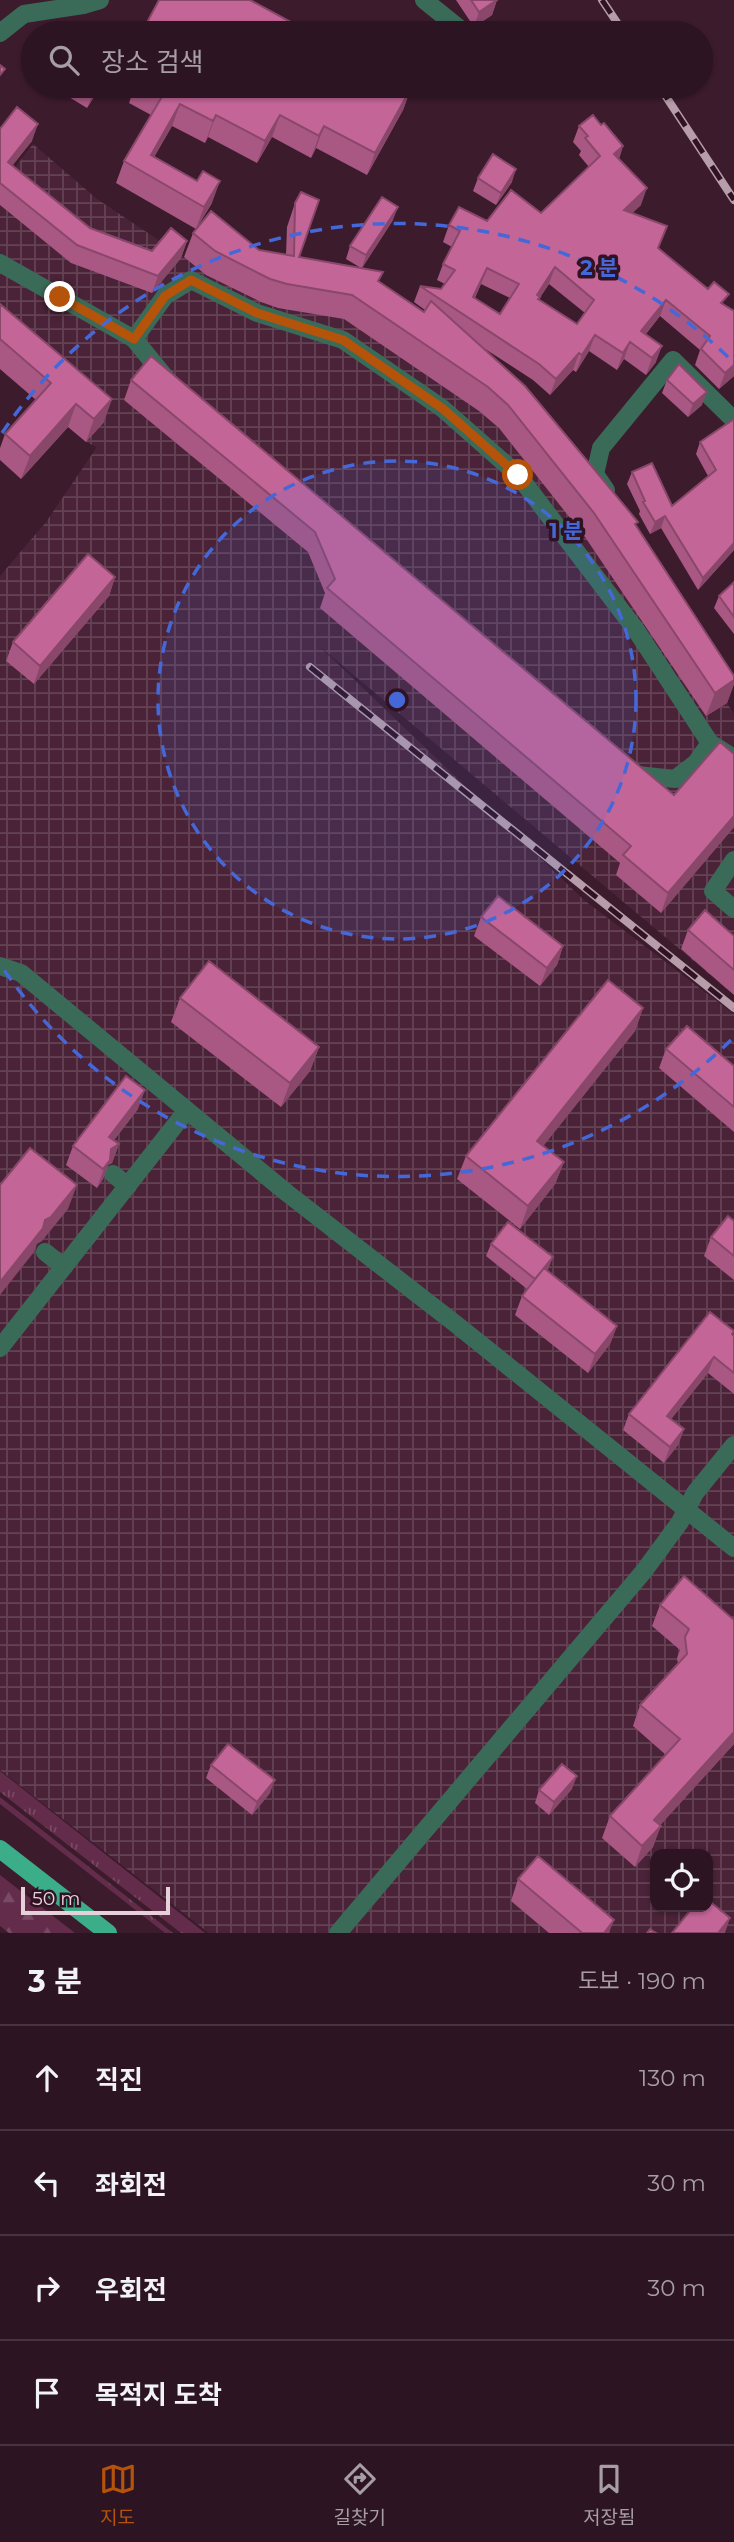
<!DOCTYPE html>
<html lang="ko">
<meta charset="utf-8">
<style>
body{margin:0;font-family:Montserrat,"Noto Sans KR",sans-serif;background:#351d2a;color:#f1f3f6}
.controls{position:absolute;right:21px;bottom:21px;display:grid;overflow:hidden;border-radius:14px;box-shadow:0 2px 5px #0004}
.controls button{width:63px;height:63px;display:grid;place-items:center;padding:0;border:0;border-bottom:2px solid #483340;background:#2d1422;color:#f1f3f6;font:35px sans-serif}
.scale{position:absolute;left:21px;bottom:18px;width:149px;box-sizing:border-box;padding-left:7px;border:4px solid #e6d0da;border-top:0;font-size:19px;line-height:24px;white-space:nowrap;color:#e6d0da;-webkit-text-stroke:5px #311223;paint-order:stroke}
.stop{position:absolute;width:21px;height:21px;margin:-16px;border:5px solid #b45309;border-radius:50%;background:#fff}
.stop.end{background:#b45309;border-color:#fff;box-shadow:0 2px 7px #0008}
.list{margin:0;padding:0;list-style:none}
h2{display:flex;justify-content:space-between;align-items:center;height:91px;margin:0;padding:0 28px;font-size:30px}
h2 small{font-size:23px;font-weight:400;color:#a79ea5}
.list li{display:grid;grid-template-columns:46px 1fr auto;gap:21px;align-items:center;box-sizing:border-box;height:105px;padding:0 28px;border-top:2px solid #483340}
.list b{display:block;font-size:26px;white-space:nowrap}
.list em{font-size:23px;font-style:normal;color:#a79ea5}
.icon{flex:none;width:38px;height:38px;fill:none;stroke:currentColor;stroke-width:2;stroke-linecap:round;stroke-linejoin:round}
.map{position:relative;flex:none;width:734px;height:1933px;overflow:hidden}
.search{position:absolute;background:#2d1422;box-shadow:0 2px 5px #0004;left:21px;right:21px;top:21px;height:77px;display:flex;align-items:center;gap:18px;box-sizing:border-box;padding:0 24px;border-radius:38px;color:#a79ea5;font-size:26px}
.sheet{height:511px;background:#2d1422}
nav{display:flex;justify-content:space-around;align-items:center;box-sizing:border-box;height:98px;border-top:2px solid #483340;background:#2d1422;font-size:19px;color:#a79ea5}
nav a{display:grid;justify-items:center;gap:4px}
nav .on{color:#b45309}
.map>svg:first-child{display:block}
.industrial{fill:url(#industrial-grid);fill-rule:evenodd}
.grass{fill:url(#grass-tufts)}
.forest{fill:url(#forest-firs)}
.lines{fill:none;stroke-linecap:round;stroke-linejoin:round}
.minor{stroke:#3a6b59;stroke-width:18}
.major{stroke:#3cad89;stroke-width:18}
.rail-casing{stroke:#b69da9;stroke-width:8}
.rail{stroke:#311223;stroke-width:5;stroke-dasharray:16;stroke-linecap:butt}
.wall{fill:#a95783;fill-rule:evenodd}
.shaded-wall{fill:#89476a}
.building{fill:#c46598;stroke:#89476a;stroke-width:2;fill-rule:evenodd}
.route{stroke:#b45309;stroke-width:9}
.ring{fill:none;stroke:#4568d8;stroke-width:3.5;stroke-dasharray:12 9}
.centre{fill:#4568d8;stroke:#311223;stroke-width:3.5}
.ring-label{font-size:21px;text-anchor:middle;font-weight:bold;fill:#4568d8;stroke:#311223;stroke-width:7;stroke-linejoin:round;paint-order:stroke}
</style>
<div class="map">
<svg width="734" height="1933" viewBox="0 0 734 1933">
<defs>
<pattern id="industrial-grid" width="8" height="8" patternUnits="userSpaceOnUse" patternTransform="scale(1.75)"><rect width="8" height="8" fill="#4a2338"/><path d="M0 4h8M4 0v8" fill="none" stroke="#644254"/></pattern>
<pattern id="grass-tufts" width="24" height="20" patternUnits="userSpaceOnUse" patternTransform="scale(1.75)"><rect width="24" height="20" fill="#622c4a"/><path d="M3 7l-1-3M5 7V3M7 7l1-3M15 17l-1-3M17 17v-4M19 17l1-3" fill="none" stroke="#784a64"/></pattern>
<pattern id="forest-firs" width="22" height="20" patternUnits="userSpaceOnUse" patternTransform="scale(1.75)"><rect width="22" height="20" fill="#622c4a"/><path d="M5 1l3.5 6h-7zM16 11l3.5 6h-7z" fill="#784a64"/></pattern>
</defs>
<rect width="100%" height="100%" fill="#3c1b2d"/>
<!-- industrial -->
<path class="industrial" d="M 33,144 L 97,199 L 184,257 L 250,274 L 349,291 L 609,521 L 734,714 L 734,995 L 317,644 L 584,900 L 734,1014 L 734,1933 L 209,1933 L 0,1770 L 0,576 L 46,522 L 97,447 L 86,442 L 0,369 L 0,187 ZM 655,1854 L 708,1854 L 708,1907 L 655,1907 Z"/>
<!-- grass -->
<path class="grass" d="M 0,1771 L 205,1933 L 181,1933 L 0,1792 Z
M 0,1798 L 0,1797 L 173,1933 L 165,1933 L 0,1804 Z"/>
<!-- forest -->
<path class="forest" d="M 0,1875 L 75,1933 L 9,1933 L 0,1926 Z"/>
<g class="lines">
<!-- minor -->
<path class="minor" d="M 424,0 L 465,33
M 0,33 L 24,14 L 83,5 L 100,0
M 0,263 L 134,339 L 165,377
M 134,339 L 165,296 L 191,280 L 257,313 L 343,340 L 442,408 L 518,475 L 636,630 L 710,743
M 606,490 L 595,474 L 601,448 L 673,360 L 734,420
M 630,770 L 637,775 L 675,779 L 696,763 L 710,743 L 734,758
M 734,860 L 713,891 L 734,909
M 0,966 L 21,973 L 287,1193 L 457,1325 L 734,1548
M 113,1174 L 128,1186
M 45,1252 L 64,1267
M 0,1348 L 187,1110
M 338,1933 L 644,1571 L 680,1522 L 695,1493 L 734,1445"/>
<!-- major -->
<path class="major" d="M 0,1849 L 108,1933"/>
<!-- rail casing -->
<g class="rail-casing">
<path id="rail" d="M 602,0 L 624,33
M 659,86 L 734,200
M 310,667 L 734,1008"/>
</g>
<!-- rail -->
<use href="#rail" class="rail"/>
</g>
<!-- wall -->
<path class="wall" d="M 456,0 L 497,0 L 492,15 L 474,27 Z
M 144,28 L 311,33 L 142,33 Z
M 67,86 L 101,86 L 87,108 L 64,94 Z
M 135,86 L 407,86 L 411,88 L 403,110 L 367,175 L 316,148 L 311,158 L 272,137 L 257,163 L 208,137 L 205,143 L 172,126 L 154,157 L 212,203 L 196,229 L 259,250 L 286,255 L 287,227 L 295,203 L 299,257 L 361,268 L 346,259 L 350,246 L 393,220 L 362,268 L 380,282 L 424,312 L 425,310 L 414,302 L 420,286 L 441,289 L 445,284 L 437,280 L 443,264 L 452,247 L 443,242 L 449,225 L 541,213 L 589,167 L 579,155 L 581,151 L 573,142 L 579,126 L 601,125 L 623,146 L 619,159 L 641,205 L 632,213 L 659,248 L 725,305 L 734,311 L 734,376 L 719,389 L 695,365 L 700,350 L 660,316 L 646,334 L 656,362 L 646,375 L 624,359 L 617,370 L 589,351 L 576,372 L 573,370 L 550,395 L 533,380 L 482,347 L 636,527 L 734,680 L 734,684 L 727,703 L 706,716 L 585,537 L 499,428 L 479,411 L 344,319 L 278,308 L 261,302 L 206,275 L 184,257 L 193,233 L 196,229 L 116,183 L 124,161 L 151,115 L 129,103 ZM 481,284 L 510,298 L 500,314 L 475,298 ZM 549,284 L 585,313 L 577,324 L 538,300 Z
M 0,129 L 32,141 L 12,165 L 90,228 L 152,251 L 187,241 L 181,258 L 152,293 L 71,263 L 0,205 Z
M 478,178 L 512,182 L 496,205 L 473,191 Z
M 0,304 L 104,422 L 86,442 L 68,427 L 21,479 L 0,460 L 0,448 L 5,434 L 36,400 L 0,369 Z
M 131,380 L 674,795 L 734,754 L 734,827 L 661,913 L 616,875 L 620,863 L 320,608 L 325,593 L 308,552 L 124,400 Z
M 667,380 L 702,405 L 688,417 L 662,393 Z
M 734,419 L 734,550 L 698,590 L 661,528 L 650,534 L 639,514 L 640,511 L 627,484 L 632,472 L 672,506 L 708,476 L 696,454 L 700,442 Z
M 115,577 L 109,596 L 34,684 L 6,661 L 13,642 Z
M 734,582 L 734,634 L 714,608 L 719,596 Z
M 481,917 L 563,946 L 557,965 L 540,986 L 474,936 Z
M 688,930 L 734,936 L 734,995 L 681,949 Z
M 180,998 L 319,1047 L 310,1071 L 281,1107 L 171,1022 Z
M 643,1008 L 635,1031 L 543,1146 L 564,1162 L 555,1184 L 520,1229 L 457,1179 L 466,1156 Z
M 666,1049 L 734,1066 L 734,1132 L 659,1068 Z
M 138,1109 L 114,1140 L 119,1144 L 112,1163 L 108,1165 L 103,1179 L 97,1188 L 66,1165 L 73,1146 Z
M 734,1221 L 734,1280 L 704,1256 L 711,1237 Z
M 491,1244 L 547,1271 L 617,1326 L 610,1344 L 588,1373 L 515,1315 L 522,1296 L 527,1289 L 486,1256 Z
M 733,1335 L 734,1336 L 734,1394 L 708,1373 L 671,1419 L 684,1429 L 678,1445 L 664,1463 L 623,1430 L 629,1414 Z
M 660,1605 L 734,1620 L 734,1744 L 660,1825 L 653,1847 L 635,1867 L 602,1838 L 610,1816 L 666,1755 L 633,1726 L 640,1705 L 678,1664 L 677,1658 L 680,1650 L 652,1626 Z
M 211,1765 L 270,1793 L 252,1815 L 206,1778 Z
M 572,1789 L 549,1815 L 535,1803 L 539,1790 Z
M 518,1879 L 609,1933 L 549,1933 L 511,1901 Z"/>
<!-- shaded-wall -->
<path class="shaded-wall" d="M 497,0 L 492,15 L 474,27 L 479,12 Z
M 98,86 L 101,86 L 87,108 L 92,96 Z
M 411,88 L 403,110 L 367,175 L 375,153 Z
M 180,104 L 172,126 L 145,173 L 151,155 Z
M 216,115 L 208,137 L 205,143 L 213,121 Z
M 280,115 L 272,137 L 257,163 L 265,141 Z
M 38,124 L 32,141 L 2,179 L 8,162 Z
M 324,126 L 316,148 L 311,158 L 319,136 Z
M 623,146 L 617,163 L 614,154 Z
M 516,169 L 512,182 L 496,205 L 501,193 Z
M 220,181 L 212,203 L 196,229 L 204,207 Z
M 647,188 L 641,205 L 618,227 L 624,210 Z
M 398,207 L 393,220 L 362,268 L 366,255 Z
M 187,241 L 181,258 L 152,293 L 158,276 Z
M 555,267 L 549,284 L 539,299 L 534,313 L 537,295 Z
M 487,268 L 481,284 L 467,313 L 473,297 Z
M 666,300 L 660,316 L 635,347 L 641,331 Z
M 595,335 L 589,351 L 576,372 L 582,355 Z
M 630,342 L 624,359 L 617,370 L 623,353 Z
M 662,346 L 656,362 L 646,375 L 652,358 Z
M 579,353 L 573,370 L 550,395 L 556,379 Z
M 734,365 L 734,376 L 719,389 L 725,373 Z
M 707,392 L 702,405 L 688,417 L 693,404 Z
M 112,399 L 104,422 L 86,442 L 94,419 Z
M 76,404 L 68,427 L 21,479 L 30,456 Z
M 665,516 L 661,528 L 650,534 L 655,522 Z
M 734,543 L 734,550 L 698,590 L 703,578 Z
M 115,577 L 109,596 L 34,684 L 40,666 Z
M 734,680 L 734,684 L 727,703 L 706,716 L 715,693 Z
M 734,816 L 734,827 L 661,913 L 668,893 Z
M 563,946 L 557,965 L 540,986 L 547,968 Z
M 643,1008 L 635,1031 L 529,1164 L 537,1141 Z
M 319,1047 L 310,1071 L 281,1107 L 290,1083 Z
M 145,1090 L 138,1109 L 102,1156 L 109,1137 Z
M 119,1144 L 112,1163 L 108,1165 L 103,1179 L 97,1188 L 111,1149 Z
M 564,1162 L 555,1184 L 520,1229 L 528,1206 Z
M 77,1185 L 68,1209 L 42,1241 L 37,1244 L 34,1252 L 0,1295 L 0,1282 L 45,1220 Z
M 553,1257 L 548,1270 L 530,1292 L 535,1279 Z
M 617,1326 L 610,1344 L 588,1373 L 595,1354 Z
M 714,1357 L 708,1373 L 661,1432 L 667,1416 Z
M 684,1429 L 678,1445 L 664,1463 L 670,1447 Z
M 734,1732 L 734,1744 L 646,1841 L 654,1820 Z
M 577,1776 L 572,1789 L 549,1815 L 554,1802 Z
M 275,1780 L 270,1793 L 252,1815 L 257,1802 Z
M 661,1826 L 653,1847 L 635,1867 L 642,1846 Z
M 730,1918 L 725,1933 L 718,1933 Z
M 614,1920 L 609,1933 L 604,1933 Z"/>
<!-- building -->
<path class="building" d="M 159,0 L 250,0 L 311,33 L 154,33 L 144,28 Z
M 471,0 L 497,0 L 479,12 Z
M 0,65 L 5,69 L 0,75 Z
M 76,86 L 98,86 L 92,96 Z
M 145,86 L 407,86 L 411,88 L 375,153 L 324,126 L 319,136 L 280,115 L 265,141 L 216,115 L 213,121 L 180,104 L 151,155 L 197,181 L 203,171 L 220,181 L 204,207 L 124,161 L 163,95 Z
M 17,107 L 38,124 L 8,162 L 90,228 L 152,251 L 171,228 L 187,241 L 158,276 L 77,245 L 0,183 L 0,129 Z
M 593,115 L 601,125 L 604,123 L 623,146 L 614,154 L 647,188 L 624,210 L 667,226 L 658,248 L 708,289 L 714,282 L 729,294 L 721,303 L 734,311 L 734,365 L 725,373 L 701,349 L 710,336 L 666,300 L 641,331 L 662,346 L 652,358 L 630,342 L 623,353 L 595,335 L 582,355 L 579,353 L 556,379 L 539,364 L 420,286 L 441,289 L 455,270 L 443,264 L 460,231 L 449,225 L 459,207 L 487,221 L 511,190 L 541,213 L 600,156 L 585,138 L 588,136 L 579,126 ZM 555,267 L 594,300 L 577,324 L 538,299 L 540,297 L 537,295 ZM 487,268 L 519,284 L 500,314 L 473,297 Z
M 493,154 L 516,169 L 501,193 L 478,178 Z
M 301,192 L 319,200 L 299,257 L 383,272 L 378,281 L 424,312 L 431,301 L 525,386 L 638,522 L 635,524 L 734,676 L 734,680 L 715,693 L 594,513 L 508,405 L 488,387 L 352,295 L 287,284 L 270,279 L 215,251 L 193,233 L 211,211 L 259,250 L 294,256 L 295,203 Z
M 382,197 L 398,207 L 366,255 L 350,246 Z
M 0,304 L 112,399 L 94,419 L 76,404 L 30,456 L 5,434 L 51,383 L 0,339 Z
M 151,356 L 674,795 L 720,742 L 734,754 L 734,816 L 668,893 L 623,855 L 631,846 L 327,588 L 335,579 L 315,532 L 131,380 Z
M 679,364 L 707,392 L 693,404 L 667,380 Z
M 734,419 L 734,543 L 703,578 L 665,516 L 655,522 L 643,502 L 645,501 L 632,472 L 652,463 L 672,506 L 716,470 L 700,442 Z
M 88,554 L 115,577 L 40,666 L 13,642 Z
M 734,582 L 734,617 L 719,596 Z
M 498,896 L 563,946 L 547,968 L 481,917 Z
M 705,910 L 734,936 L 734,970 L 688,930 Z
M 209,961 L 319,1047 L 290,1083 L 180,998 Z
M 608,980 L 643,1008 L 537,1141 L 564,1162 L 528,1206 L 466,1156 Z
M 687,1026 L 734,1066 L 734,1107 L 666,1049 Z
M 126,1076 L 145,1090 L 109,1137 L 119,1144 L 111,1149 L 110,1160 L 103,1169 L 73,1146 Z
M 30,1148 L 77,1185 L 51,1217 L 45,1220 L 43,1228 L 0,1282 L 0,1185 Z
M 728,1216 L 734,1221 L 734,1256 L 711,1237 Z
M 508,1222 L 553,1257 L 535,1279 L 491,1244 Z
M 544,1268 L 617,1326 L 595,1354 L 522,1296 Z
M 710,1312 L 734,1331 L 732,1334 L 734,1336 L 734,1373 L 714,1357 L 667,1416 L 684,1429 L 670,1447 L 629,1414 Z
M 684,1576 L 734,1620 L 734,1732 L 654,1820 L 661,1826 L 642,1846 L 610,1816 L 680,1739 L 640,1705 L 687,1654 L 685,1637 L 689,1629 L 660,1605 Z
M 228,1744 L 275,1780 L 257,1802 L 211,1765 Z
M 562,1764 L 577,1776 L 554,1802 L 539,1790 Z
M 538,1856 L 614,1920 L 604,1933 L 580,1933 L 581,1932 L 518,1879 Z
M 708,1900 L 730,1918 L 718,1933 L 672,1933 L 693,1907 L 708,1907 Z
M 650,1929 L 656,1933 L 647,1933 Z"/>
<g class="lines">
<!-- route -->
<path class="route" d="M 60,297 L 134,339 L 165,296 L 191,280 L 257,313 L 343,340 L 442,408 L 518,475"/>
</g>
<!-- distance rings -->
<circle cx="397" cy="700" r="239" fill="#4568d8" fill-opacity=".12"/>
<g class="ring">
<circle cx="397" cy="700" r="239"/>
<path d="M731 1040A477 477 0 0 1 2 967M2 433A477 477 0 0 1 731 360"/>
</g>
<circle cx="397" cy="700" r="10" class="centre"/>
<g class="ring-label">
<text x="599" y="275">2 분</text>
<text x="566" y="538">1 분</text>
</g>
</svg>
<div class="controls">
<button><svg class="icon" aria-label="locate" viewBox="0 0 24 24"><circle cx="12" cy="12" r="6"/><path d="M12 2v4M12 18v4M2 12h4M18 12h4"/></svg></button>
</div>
<div class="scale">50 m</div>
<div class="stop" style="left:518px;top:475px"></div>
<div class="stop end" style="left:60px;top:297px"></div>
<div class="search"><svg class="icon" aria-label="search" viewBox="0 0 24 24"><circle cx="10" cy="10" r="6"/><path d="M15 15l6 6"/></svg>장소 검색</div>
</div>
<section class="sheet">
<h2>3 분<small>도보 · 190 m</small></h2>
<ul class="list">
<li><svg class="icon" aria-label="ahead" viewBox="0 0 24 24"><path d="M12 20V5M6 11l6-6 6 6"/></svg><div><b>직진</b></div><em>130 m</em></li>
<li><svg class="icon" aria-label="left" viewBox="0 0 24 24"><path d="M17 20v-9H6M10 6l-5 5 5 5"/></svg><div><b>좌회전</b></div><em>30 m</em></li>
<li><svg class="icon" aria-label="right" viewBox="0 0 24 24"><path d="M7 20v-9h11M14 6l5 5-5 5"/></svg><div><b>우회전</b></div><em>30 m</em></li>
<li><svg class="icon" aria-label="arrive" viewBox="0 0 24 24"><path d="M6 21V4h12l-3 4 3 4H6"/></svg><div><b>목적지 도착</b></div></li>
</ul>
</section>
<nav>
<a class="on"><svg class="icon" aria-label="map" viewBox="0 0 24 24"><path d="M3 6l6-2 6 2 6-2v14l-6 2-6-2-6 2zM9 4v14M15 6v14"/></svg>지도</a>
<a><svg class="icon" aria-label="directions" viewBox="0 0 24 24"><path d="M12 3l9 9-9 9-9-9zM9 14v-3h6M13 9l2 2-2 2"/></svg>길찾기</a>
<a><svg class="icon" aria-label="saved" viewBox="0 0 24 24"><path d="M7 4h10v16l-5-4-5 4z"/></svg>저장됨</a>
</nav>
